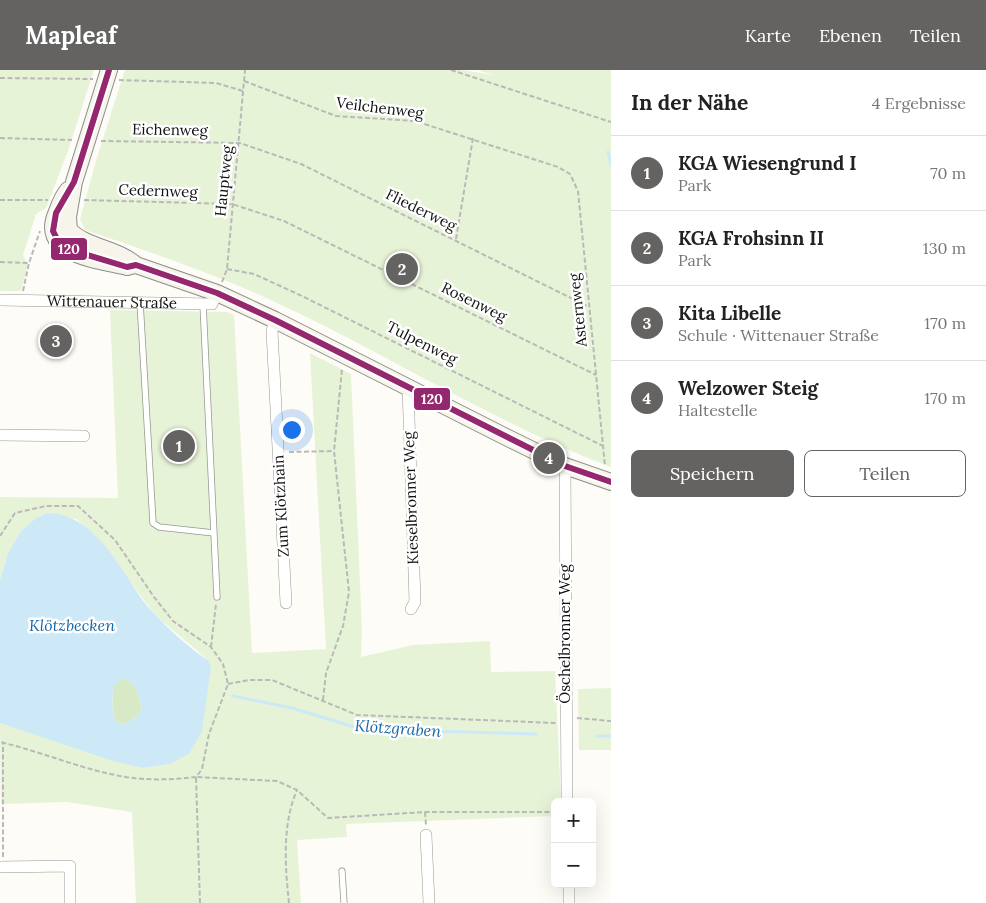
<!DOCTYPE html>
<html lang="de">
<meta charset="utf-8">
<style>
body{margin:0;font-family:Lora,serif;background:#f6f6f6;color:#222}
.controls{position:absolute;right:15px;bottom:15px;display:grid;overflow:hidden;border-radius:8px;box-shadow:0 5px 20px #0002}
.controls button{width:45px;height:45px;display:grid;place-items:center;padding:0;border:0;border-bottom:1px solid #e0e0e0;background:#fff;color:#222;font:25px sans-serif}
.you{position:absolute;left:291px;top:359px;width:18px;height:18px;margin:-12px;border:4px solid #fff;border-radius:50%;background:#1a73e8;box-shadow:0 0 0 8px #1a73e833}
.badge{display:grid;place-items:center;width:32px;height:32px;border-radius:50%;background:#646362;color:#fff;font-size:16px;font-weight:700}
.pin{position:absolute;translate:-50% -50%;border:2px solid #fff;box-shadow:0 1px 5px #0006}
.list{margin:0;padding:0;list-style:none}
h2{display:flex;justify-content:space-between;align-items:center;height:65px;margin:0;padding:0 20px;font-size:21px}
h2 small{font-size:16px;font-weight:400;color:#767676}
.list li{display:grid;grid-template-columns:32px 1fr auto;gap:15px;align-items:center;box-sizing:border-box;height:75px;padding:0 20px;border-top:1px solid #e0e0e0}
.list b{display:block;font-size:19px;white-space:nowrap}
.list p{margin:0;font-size:16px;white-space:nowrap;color:#767676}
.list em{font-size:16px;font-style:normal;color:#767676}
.actions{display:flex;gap:10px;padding:15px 20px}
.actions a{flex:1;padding:11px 0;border:1px solid #646362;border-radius:8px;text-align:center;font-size:18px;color:#646362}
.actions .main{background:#646362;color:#fff}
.map{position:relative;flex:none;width:611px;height:833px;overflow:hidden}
header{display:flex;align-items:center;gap:30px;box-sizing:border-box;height:70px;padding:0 25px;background:#646362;color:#fff}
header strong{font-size:24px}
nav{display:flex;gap:28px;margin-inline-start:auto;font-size:18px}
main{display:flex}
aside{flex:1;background:#fff}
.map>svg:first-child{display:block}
.green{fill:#e7f3d7}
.forest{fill:#d8eac5}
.water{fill:#cde8f7;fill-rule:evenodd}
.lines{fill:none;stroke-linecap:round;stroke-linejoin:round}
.stream{stroke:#cde8f7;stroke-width:3}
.lane-casing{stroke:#979795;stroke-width:7}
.street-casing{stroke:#979795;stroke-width:12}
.secondary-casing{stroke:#8e8d8b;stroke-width:18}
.path{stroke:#b9b9b8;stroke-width:2;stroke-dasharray:5 2.5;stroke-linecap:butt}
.lane{stroke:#fffffe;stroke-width:5.5}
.street{stroke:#fffffe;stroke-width:11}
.secondary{stroke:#f6f4eb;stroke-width:16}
.bus-1-casing{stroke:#fff;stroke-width:10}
.bus-1{stroke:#95276e;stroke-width:6}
.labels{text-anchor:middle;stroke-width:5;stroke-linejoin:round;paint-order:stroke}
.street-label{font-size:15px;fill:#111;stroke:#fff}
.water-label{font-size:16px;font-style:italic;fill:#1768a6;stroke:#fff}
.line-badge{stroke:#fff;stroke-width:2}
.badge-label{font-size:14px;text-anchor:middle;font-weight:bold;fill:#fff}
</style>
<header>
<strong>Mapleaf</strong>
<nav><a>Karte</a><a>Ebenen</a><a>Teilen</a></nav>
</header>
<main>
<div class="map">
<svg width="611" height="833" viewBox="0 0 611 833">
<rect width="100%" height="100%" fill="#fdfcf7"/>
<!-- green -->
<path class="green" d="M 0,0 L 94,0 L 68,81 L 46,138 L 36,144 L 23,185 L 28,195 L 21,221 L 0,221 Z
M 125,0 L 462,0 L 493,5 L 478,0 L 611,0 L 611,397 C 489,351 380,279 262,226 C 204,200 144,180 85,160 L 80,149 L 98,84 Z
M 110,240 L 227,242 L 234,245 L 252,583 L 326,579 L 310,283 L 351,304 L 362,560 L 361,587 L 413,575 L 490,571 L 491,602 L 555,601 L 561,732 L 555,732 L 555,746 L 346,754 L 347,767 L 297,770 L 301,833 L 136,833 L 132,742 L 67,732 L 1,734 L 0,653 L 143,698 L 169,694 C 191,658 214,634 208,590 L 156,546 L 94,464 L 76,449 L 42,445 L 36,448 L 21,461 L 8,483 L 0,510 L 0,427 L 118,428 Z
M 611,618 L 611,680 L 579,680 L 578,619 Z"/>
<!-- forest -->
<path class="forest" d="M 119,610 L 127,610 L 136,617 L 142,638 L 137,647 L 121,655 C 109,648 113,629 113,616 Z"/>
<!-- water -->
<path class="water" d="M 47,443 C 96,444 119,498 145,533 C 156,548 192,581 208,590 L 211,597 L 202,661 L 189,684 L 169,694 L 143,698 L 110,690 L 0,653 L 0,510 L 8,483 L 21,461 L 36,448 ZM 120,610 L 127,610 L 136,617 L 142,638 L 137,647 L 121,655 C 109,649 113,629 113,617 Z"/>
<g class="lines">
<!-- stream -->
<path class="stream" d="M 608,82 L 611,94
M 233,626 L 292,638 L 361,659 L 536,664
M 597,666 L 611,666"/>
<!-- lane casing -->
<g class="lane-casing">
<path id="lane" d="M 140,232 L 153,453 L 159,457 L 214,463
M 203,234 L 217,527
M 342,801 L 344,833"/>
</g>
<!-- street casing -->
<g class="street-casing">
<g id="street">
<path id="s1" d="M 0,230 L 212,234 L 217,223"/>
<path d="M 275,250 L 272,261 L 286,533"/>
<path d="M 408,317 L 415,532 L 411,539"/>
<path d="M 0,365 L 84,366"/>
<path d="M 565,396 L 567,732"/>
<path d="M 426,765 L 429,833"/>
<path d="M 0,797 L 70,796 L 70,833"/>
<path d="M 569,814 L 569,833"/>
</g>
</g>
<!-- secondary casing -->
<g class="secondary-casing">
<path id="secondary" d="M 68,120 C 62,127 59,136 56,144 C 39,185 99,190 127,197 L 134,195
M 69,160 C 87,178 117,178 136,195 L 217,223 L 275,250 L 510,369 L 565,396 L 611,412
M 69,160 L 68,147 L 74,112 L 109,0"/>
</g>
<!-- path -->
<path class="path" d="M 451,0 L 611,52
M 0,8 L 93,9
M 119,10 L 216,13 L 243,21
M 244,11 L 336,46 L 415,51 L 558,97 L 570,104 L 578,121 L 605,396
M 0,68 L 72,70
M 101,71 L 240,73 L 301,94 L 589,237
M 0,130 L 48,130
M 84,130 L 232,134 L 284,151 L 596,305
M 456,169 L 473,68
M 0,192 L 29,193
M 227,199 L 254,204 L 302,226 L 603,376
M 222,212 L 227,199 L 245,0
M 23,221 L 29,193 L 40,161
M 289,382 L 334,381
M 0,466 L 15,443 L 46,436 L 78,436 L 115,470 L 154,527 L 173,551 L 211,577 L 223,594 L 228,614 L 209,664 L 202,699 L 196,707 C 169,710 142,711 115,705 C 76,697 39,681 0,672
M 211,577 L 216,534
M 228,614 L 249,610 L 272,610 L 357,645 L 556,653
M 323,630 L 326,603 L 343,556 L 349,522 L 334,381 L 342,299
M 577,648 L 611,651
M 425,742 L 426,755
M 3,787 L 3,673
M 200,833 L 196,707 L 277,711 L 297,720 L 328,748 L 425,742 L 555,742
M 289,833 C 285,797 282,754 297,720"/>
<!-- lane -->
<use href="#lane" class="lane"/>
<!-- street -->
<use href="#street" class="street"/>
<!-- secondary -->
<use href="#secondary" class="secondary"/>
<!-- bus-1 casing -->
<g class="bus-1-casing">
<path id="bus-1" d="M 109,0 L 74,112 L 56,143 L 53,161 L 61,177 L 127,197 L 136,195 L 217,223 L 275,250 L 565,396 L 611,412"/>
</g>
<!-- bus-1 -->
<use href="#bus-1" class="bus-1"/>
</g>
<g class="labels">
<!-- street labels -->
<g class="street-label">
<text transform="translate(380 38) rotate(7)" y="5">Veilchenweg</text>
<text transform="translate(170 60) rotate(1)" y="5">Eichenweg</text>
<text transform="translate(224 111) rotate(-84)" y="5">Hauptweg</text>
<text transform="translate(158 121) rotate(2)" y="5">Cedernweg</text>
<text transform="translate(421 140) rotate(26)" y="5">Fliederweg</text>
<text dy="5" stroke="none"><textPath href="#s1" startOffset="112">Wittenauer Straße</textPath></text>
<text transform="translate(474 232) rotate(26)" y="5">Rosenweg</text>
<text transform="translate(578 240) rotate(-96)" y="5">Asternweg</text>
<text transform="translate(422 273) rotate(27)" y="5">Tulpenweg</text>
<text transform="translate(411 428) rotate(-92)" y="5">Kieselbronner Weg</text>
<text transform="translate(281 436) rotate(-93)" y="5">Zum Klötzhain</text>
<text transform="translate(565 564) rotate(-90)" y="5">Öschelbronner Weg</text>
</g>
<!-- water labels -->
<g class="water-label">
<text x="72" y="561">Klötzbecken</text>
<text transform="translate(398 658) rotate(4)" y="6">Klötzgraben</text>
</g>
</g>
<g class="line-badge">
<rect x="50" y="167" width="38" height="24" rx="5" fill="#95276e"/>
<rect x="413" y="317" width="38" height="24" rx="5" fill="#95276e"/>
</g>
<g class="badge-label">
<text x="69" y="184">120</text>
<text x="432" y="334">120</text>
</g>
</svg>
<div class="controls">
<button>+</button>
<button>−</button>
</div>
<div class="you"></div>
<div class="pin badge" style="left:179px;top:376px">1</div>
<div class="pin badge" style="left:402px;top:199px">2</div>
<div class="pin badge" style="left:56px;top:271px">3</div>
<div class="pin badge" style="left:549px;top:388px">4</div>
</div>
<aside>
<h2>In der Nähe<small>4 Ergebnisse</small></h2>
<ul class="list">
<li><span class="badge">1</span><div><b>KGA Wiesengrund I</b><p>Park</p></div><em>70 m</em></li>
<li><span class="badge">2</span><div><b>KGA Frohsinn II</b><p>Park</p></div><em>130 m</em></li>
<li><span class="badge">3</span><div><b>Kita Libelle</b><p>Schule · Wittenauer Straße</p></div><em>170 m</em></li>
<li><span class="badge">4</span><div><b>Welzower Steig</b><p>Haltestelle</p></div><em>170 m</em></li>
</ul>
<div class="actions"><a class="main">Speichern</a><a>Teilen</a></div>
</aside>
</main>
